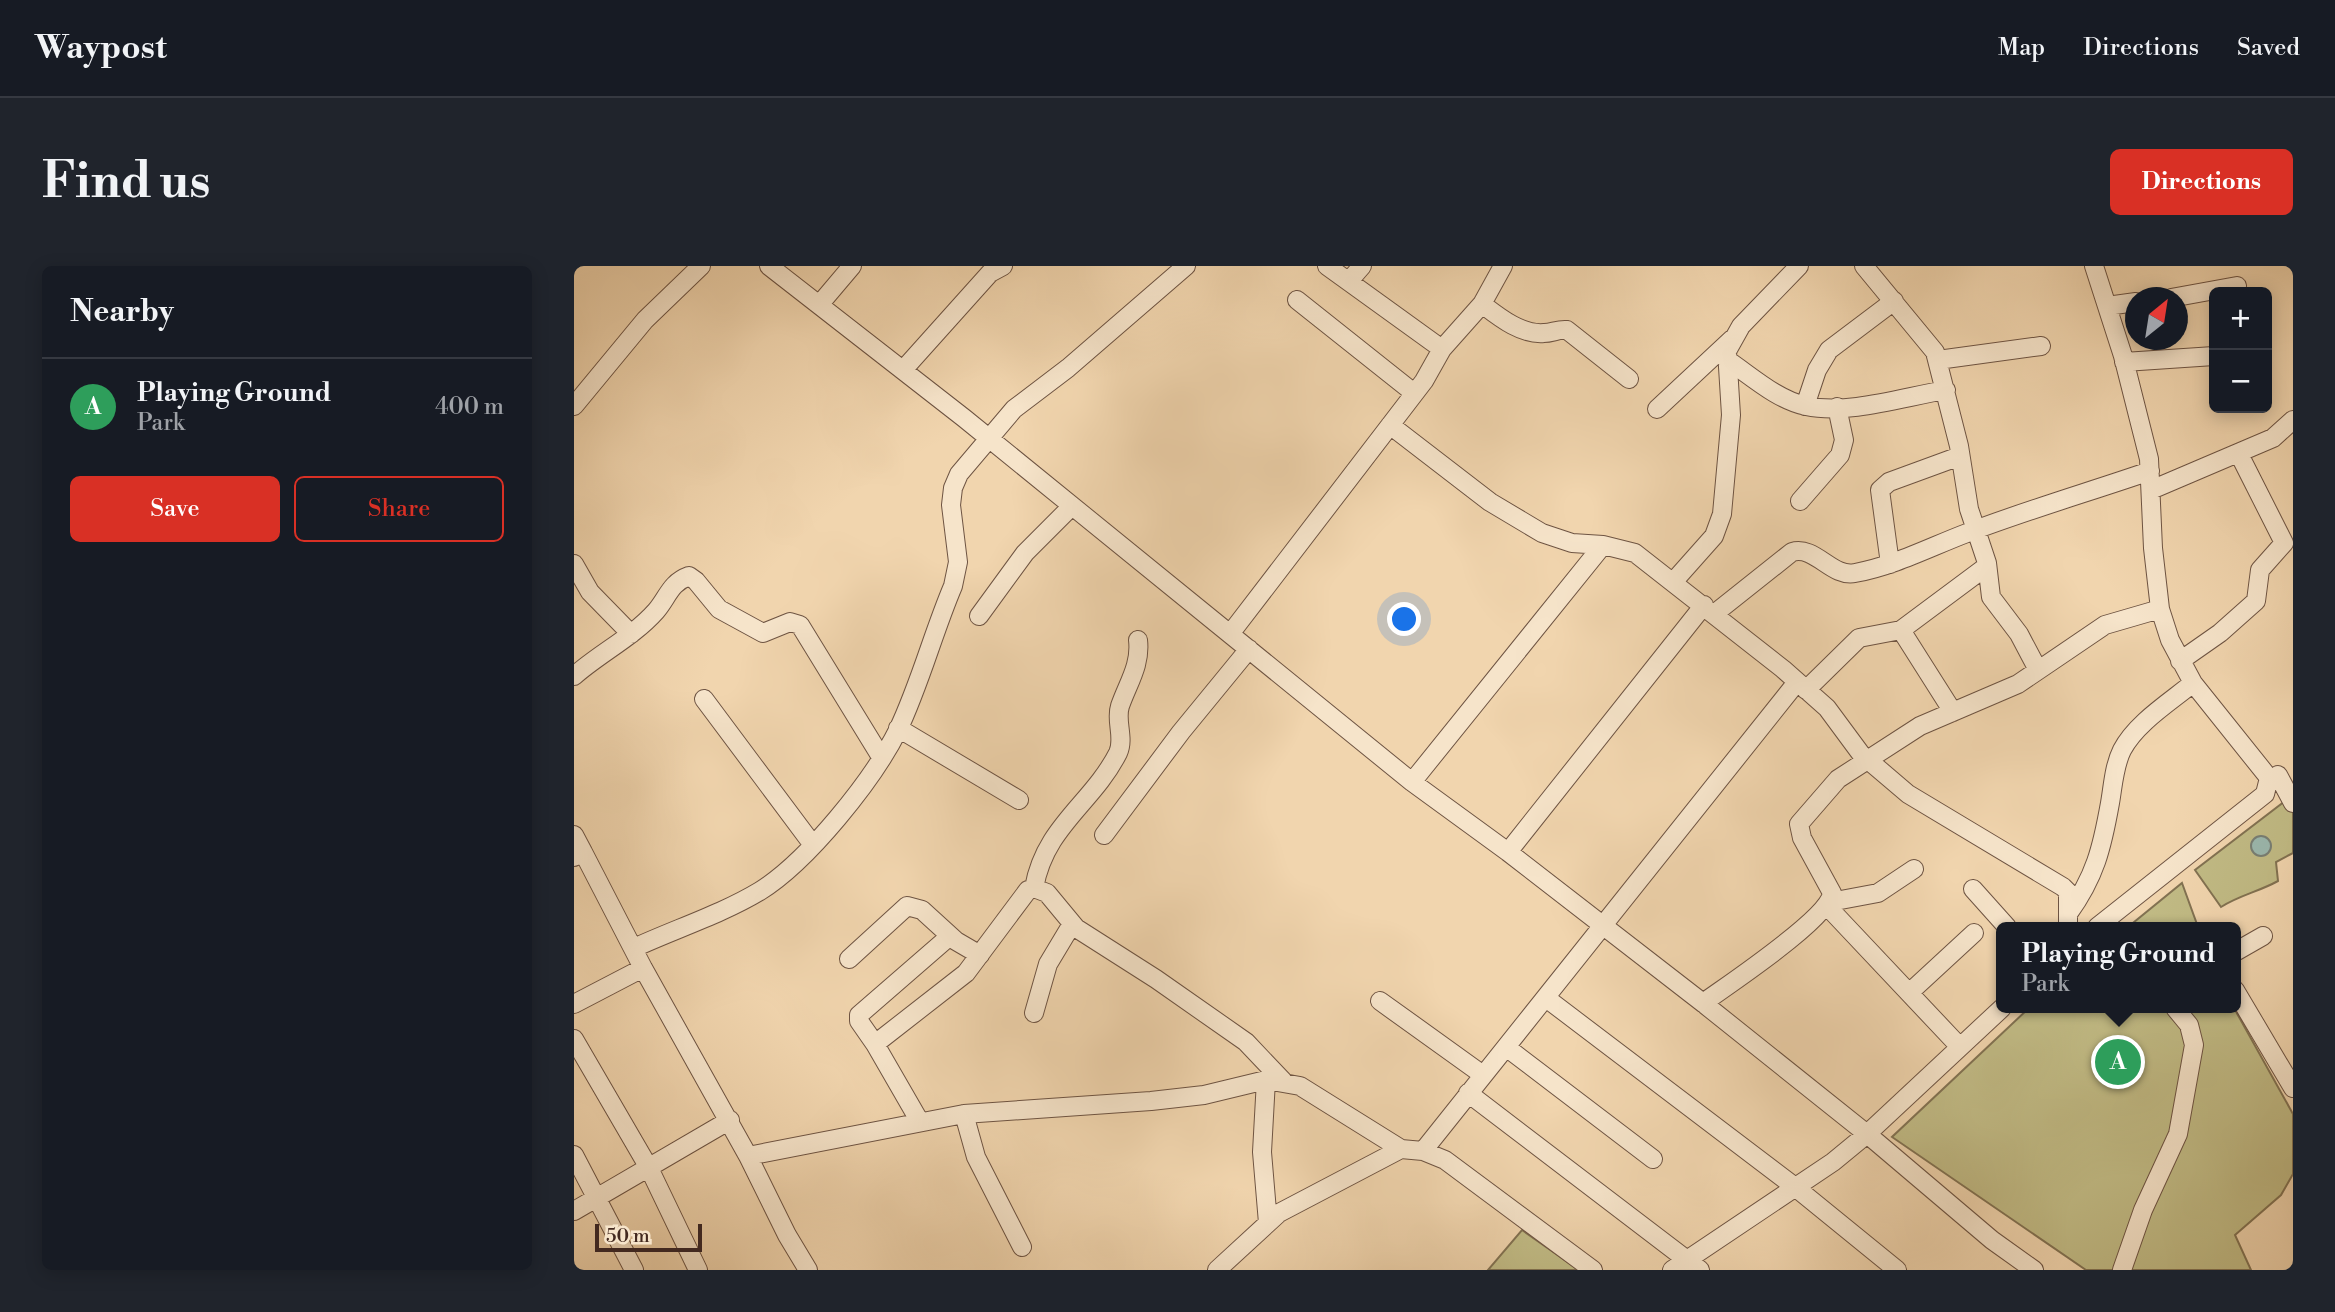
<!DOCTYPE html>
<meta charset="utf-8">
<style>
body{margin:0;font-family:"Libre Bodoni",serif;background:#20242c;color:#f1f3f6}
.controls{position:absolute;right:21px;top:21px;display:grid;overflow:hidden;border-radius:10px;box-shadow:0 4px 18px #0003}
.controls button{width:63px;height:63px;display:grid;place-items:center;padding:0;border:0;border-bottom:2px solid #363941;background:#171b24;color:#f1f3f6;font:35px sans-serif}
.compass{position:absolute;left:1551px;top:21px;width:63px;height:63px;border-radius:50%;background:#171b24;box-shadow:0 4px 18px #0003;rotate:30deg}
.scale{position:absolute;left:21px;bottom:18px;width:107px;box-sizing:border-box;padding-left:7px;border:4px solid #43291f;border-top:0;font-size:19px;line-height:24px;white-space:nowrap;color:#43291f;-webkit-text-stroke:5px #f6e4ca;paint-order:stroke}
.you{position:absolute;left:831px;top:354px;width:24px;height:24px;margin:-18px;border:5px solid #fff;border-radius:50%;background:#1a73e8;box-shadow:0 0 0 10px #1a73e833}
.badge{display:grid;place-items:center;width:46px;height:46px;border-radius:50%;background:#d93025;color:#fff;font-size:23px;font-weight:700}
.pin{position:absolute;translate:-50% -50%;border:4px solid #fff;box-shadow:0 2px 7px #0006}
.popup{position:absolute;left:1422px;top:656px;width:245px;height:91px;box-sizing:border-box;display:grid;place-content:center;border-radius:10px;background:#171b24;filter:drop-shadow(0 2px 5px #0005);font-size:23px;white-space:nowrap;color:#9ea1a6}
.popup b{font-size:26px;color:#f1f3f6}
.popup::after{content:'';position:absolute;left:50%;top:100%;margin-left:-14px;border:14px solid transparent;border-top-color:#171b24}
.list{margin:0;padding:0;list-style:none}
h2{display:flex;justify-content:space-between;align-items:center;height:91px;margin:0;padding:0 28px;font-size:30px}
h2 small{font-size:23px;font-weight:400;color:#9ea1a6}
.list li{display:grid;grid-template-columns:46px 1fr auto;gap:21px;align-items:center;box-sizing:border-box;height:98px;padding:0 28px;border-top:2px solid #363941}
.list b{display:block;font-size:26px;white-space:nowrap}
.list p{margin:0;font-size:23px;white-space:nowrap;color:#9ea1a6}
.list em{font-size:23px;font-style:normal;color:#9ea1a6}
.actions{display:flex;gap:14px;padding:21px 28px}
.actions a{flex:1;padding:16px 0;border:2px solid #d93025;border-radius:10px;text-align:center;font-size:24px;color:#d93025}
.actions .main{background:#d93025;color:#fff}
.map{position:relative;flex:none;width:1719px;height:1004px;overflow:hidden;border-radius:10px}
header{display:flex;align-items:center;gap:42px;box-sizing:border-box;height:98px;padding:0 35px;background:#171b24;border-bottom:2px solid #363941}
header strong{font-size:33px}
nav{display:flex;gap:38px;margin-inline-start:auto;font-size:24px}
.intro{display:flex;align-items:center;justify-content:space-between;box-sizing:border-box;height:168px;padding:0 42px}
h1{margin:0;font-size:49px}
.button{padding:18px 32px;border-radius:10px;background:#d93025;color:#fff;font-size:24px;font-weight:700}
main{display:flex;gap:42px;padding:0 42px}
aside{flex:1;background:#171b24;border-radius:10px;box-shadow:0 4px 18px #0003}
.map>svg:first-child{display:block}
.green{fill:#c1bb85;stroke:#827252;stroke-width:2}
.water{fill:#9bb8ae;stroke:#787f75;stroke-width:2}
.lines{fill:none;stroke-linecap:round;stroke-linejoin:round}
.minor-casing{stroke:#6e5443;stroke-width:20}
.minor{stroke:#f6e4ca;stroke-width:18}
</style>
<header>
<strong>Waypost</strong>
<nav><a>Map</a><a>Directions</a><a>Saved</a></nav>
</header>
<div class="intro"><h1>Find us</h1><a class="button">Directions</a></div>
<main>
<aside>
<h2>Nearby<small></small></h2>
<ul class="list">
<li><span class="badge" style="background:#2e9e5b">A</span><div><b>Playing Ground</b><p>Park</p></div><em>400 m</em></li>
</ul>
<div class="actions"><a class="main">Save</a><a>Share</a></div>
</aside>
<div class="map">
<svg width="1719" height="1004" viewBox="0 0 1719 1004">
<rect width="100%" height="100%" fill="#f1d5ae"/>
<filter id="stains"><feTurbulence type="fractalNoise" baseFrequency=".00286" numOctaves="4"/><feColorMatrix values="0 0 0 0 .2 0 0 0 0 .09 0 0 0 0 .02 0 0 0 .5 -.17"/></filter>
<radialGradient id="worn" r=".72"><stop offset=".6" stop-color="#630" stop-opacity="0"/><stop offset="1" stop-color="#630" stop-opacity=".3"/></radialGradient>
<!-- green -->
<path class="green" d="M 1719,529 L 1719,587 L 1702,596 L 1704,615 C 1684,626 1666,629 1647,641 L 1621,604 Z
M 1608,617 L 1624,661 L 1554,661 Z
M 1455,742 L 1660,742 L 1719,848 L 1719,908 L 1707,929 L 1661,969 L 1677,1004 L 1512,1004 L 1318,871 Z
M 948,964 L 1005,1004 L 914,1004 Z"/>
<!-- water -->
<path class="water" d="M1677 580a10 10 0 1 1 20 0a10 10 0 1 1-20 0Z"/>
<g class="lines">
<!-- minor casing -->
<g class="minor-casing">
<path id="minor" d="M 195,0 L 390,152 L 838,516 L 934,586 L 1129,737 L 1293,868 L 1418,974 L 1460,1004
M 753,0 L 868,83
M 1290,0 L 1361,86 L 1385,180 L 1395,243 L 1413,297 L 1417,331 L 1445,368 L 1464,404
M 1520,0 L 1549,90 L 1575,193 L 1579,282 L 1586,343 L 1596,374 L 1619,417 L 1695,512 L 1691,528 L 1523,661
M 775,15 L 788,0
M 1597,32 L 1663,20
M 723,34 L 840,127
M 908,38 C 925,51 947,69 970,67 C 978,67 984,63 993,64 L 1055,113
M 245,39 L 278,0
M 1533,40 L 1562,36
M 1152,93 C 1176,109 1203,134 1232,140 C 1275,149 1329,131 1372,124
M 1364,94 L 1467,80
M 1550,96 L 1640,90
M 329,104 L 416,7 L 429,0
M 0,140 L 71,54 L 127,0
M 1231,140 L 1243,104 L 1255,84 L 1320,35
M 1083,143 L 1158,73
M 816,159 L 916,236 L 968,267 L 998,277 L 1029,279 L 1061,287 L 1209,403 L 1253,442 L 1287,488 L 1334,528 L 1489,621 L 1494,626 L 1494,661
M 1577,224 L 1699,172 L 1719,154
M 1226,235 L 1266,189 L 1270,174 L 1263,141
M 0,298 L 16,326 L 57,368
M 1316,298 L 1306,224 L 1315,216 L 1386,190
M 1100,315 L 1140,270 L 1148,248 L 1157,149 L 1153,85 L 1167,60 L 1225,0
M 1140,348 L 1218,286 C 1241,279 1258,312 1281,307 C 1320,300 1356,281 1393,267 C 1453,244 1515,226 1576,205
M 405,350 L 451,287 L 498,240
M 1327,364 L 1379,446
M 656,368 L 850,115 L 868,83 L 908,38 L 929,0
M 1606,395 L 1646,367 L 1682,335 L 1686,304 L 1710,277 L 1665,188
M 0,410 C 26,387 59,371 82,345 C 94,331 96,317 115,310 L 122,315 L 145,343 L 189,367 L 216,356 L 226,359 L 307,491
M 1232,424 L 1285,372 L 1327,364 L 1413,300
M 130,433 L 239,579
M 324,462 L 445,534
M 1704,509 L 1719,537
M 838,516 L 1029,279
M 0,569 L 9,586 L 0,591
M 530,569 L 607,466 L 675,383
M 9,586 L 69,702 L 174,890 L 390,848 L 577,835 L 630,829 L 692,814 L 726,820 L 827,883 L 849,885 L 871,894 L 1019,1004
M 934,586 L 1130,339
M 460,622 C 471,560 518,538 544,487 C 551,472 541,455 546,440 C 554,417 567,399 564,374
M 1399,623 L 1433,661
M 1256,636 L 1304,627 L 1340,603
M 1253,640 L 1386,781
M 1494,648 C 1521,611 1528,582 1536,537 C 1539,520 1540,500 1548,484 C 1562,457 1596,436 1619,417
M 60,682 C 101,663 148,648 186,625 C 234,595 299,514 324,464 C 346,418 359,367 379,320 L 384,296 L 377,239 L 379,222 L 385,208 L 440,143 L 494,102 L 612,0
M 1661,686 L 1689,670
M 275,693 L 333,640 L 348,644 L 382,675 L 406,689
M 1661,724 L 1719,822
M 1335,727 L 1400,667
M 972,732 L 1221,921 L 1323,1004
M 806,735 L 909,809
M 1129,737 C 1155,718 1254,653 1258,627 L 1228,572 L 1225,558 L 1264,513 L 1346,460 L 1444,418 L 1531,359 L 1586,343
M 0,738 L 69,702
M 460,747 L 474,698 L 498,658
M 0,773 L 75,902 L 124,1004
M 301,778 L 285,755 L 285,749 L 376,670
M 932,781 L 1079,893
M 692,814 L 688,886 L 694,957
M 894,827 L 1126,1004
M 390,848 L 402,891 L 448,981
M 346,856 L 301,778 L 392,707 L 454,624 L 460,622 L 473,627 L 502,662 L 582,713 L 672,776 L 709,815
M 849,885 L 1223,416
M 0,889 L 60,1004
M 174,890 L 213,969 L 234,1004
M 0,945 L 156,854
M 643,1004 L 705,947 L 827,883
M 1098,1004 L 1259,896 L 1293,868 L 1428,742
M 1548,1004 L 1569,944 L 1604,868 L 1620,779 L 1615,759 L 1601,742"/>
</g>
<!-- minor -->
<use href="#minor" class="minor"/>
</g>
<rect width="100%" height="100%" filter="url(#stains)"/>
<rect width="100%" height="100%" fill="url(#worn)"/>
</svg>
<div class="controls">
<button>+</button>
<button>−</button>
</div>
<svg class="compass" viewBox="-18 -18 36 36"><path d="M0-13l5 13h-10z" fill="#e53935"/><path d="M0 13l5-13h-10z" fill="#9ea1a6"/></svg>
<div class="scale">50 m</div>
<div class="you"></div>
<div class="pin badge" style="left:1544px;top:796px;background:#2e9e5b">A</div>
<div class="popup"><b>Playing Ground</b>Park</div>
</div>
</main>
